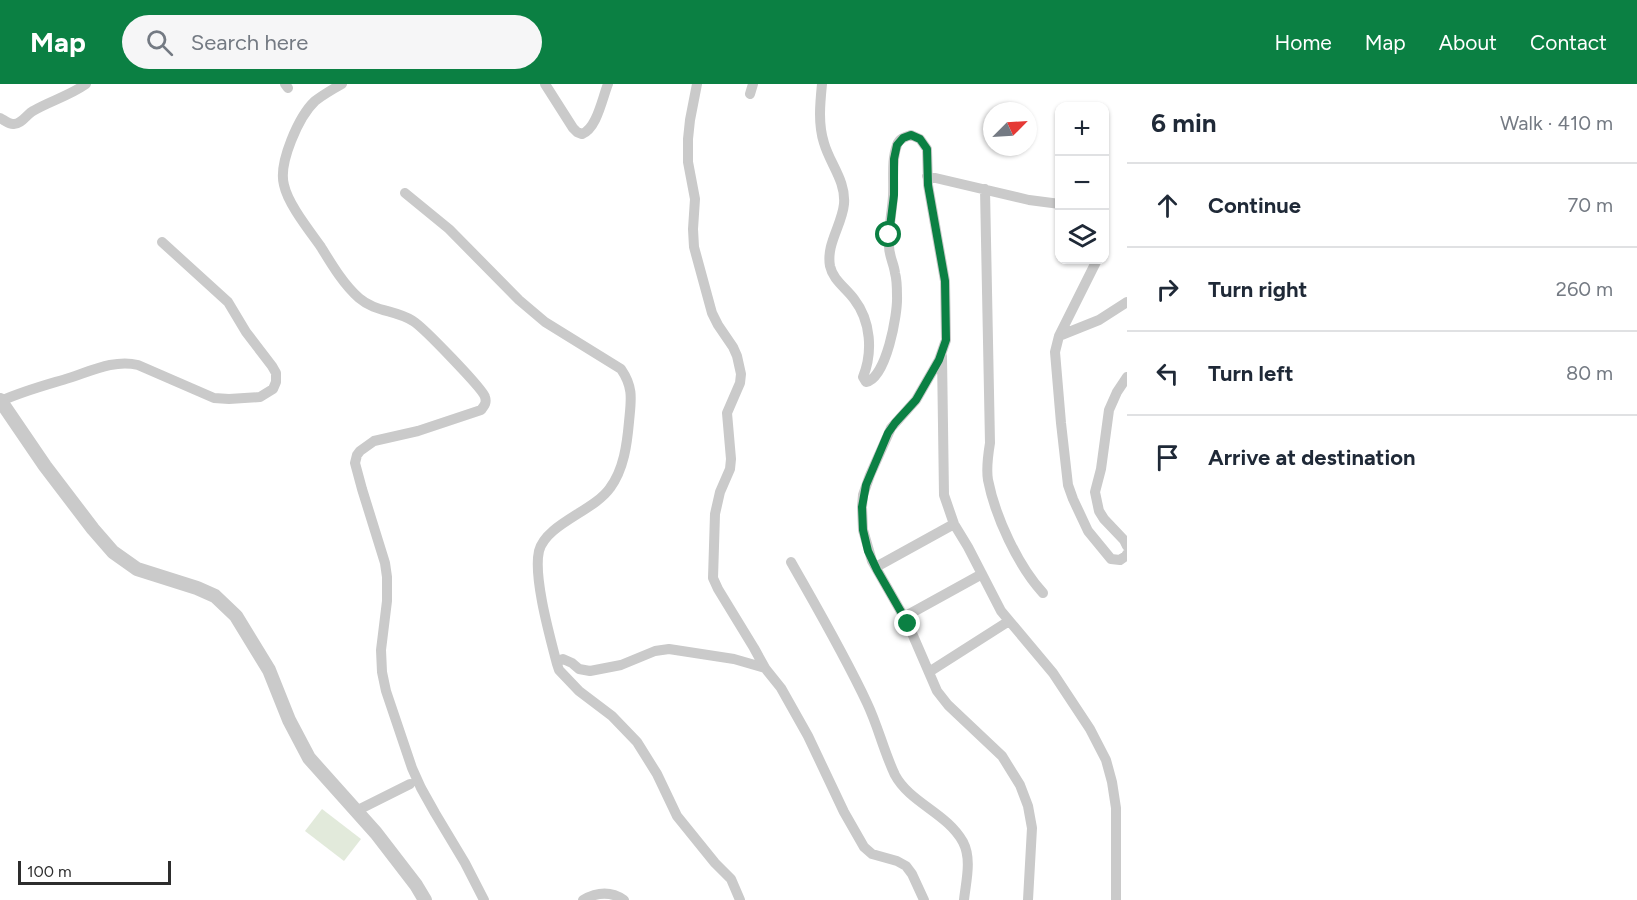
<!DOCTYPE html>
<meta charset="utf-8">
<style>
body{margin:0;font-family:Figtree,sans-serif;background:#f6f6f7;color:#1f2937}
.controls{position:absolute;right:18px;top:18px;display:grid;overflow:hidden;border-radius:12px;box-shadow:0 2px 4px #0004}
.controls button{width:54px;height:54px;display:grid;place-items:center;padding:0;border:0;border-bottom:2px solid #e0e1e3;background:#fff;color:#1f2937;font:30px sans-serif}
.compass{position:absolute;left:983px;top:18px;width:54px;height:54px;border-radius:50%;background:#fff;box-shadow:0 2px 4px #0004;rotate:66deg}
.scale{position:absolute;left:18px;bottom:15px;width:153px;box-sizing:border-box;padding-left:6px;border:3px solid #2d2d2d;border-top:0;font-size:16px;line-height:21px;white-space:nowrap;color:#2d2d2d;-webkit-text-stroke:4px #fff;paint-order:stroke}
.stop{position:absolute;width:18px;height:18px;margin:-14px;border:4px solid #0b8043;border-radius:50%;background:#fff}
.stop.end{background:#0b8043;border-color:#fff;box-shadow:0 2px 6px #0008}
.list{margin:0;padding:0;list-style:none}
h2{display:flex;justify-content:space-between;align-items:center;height:78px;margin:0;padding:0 24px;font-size:26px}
h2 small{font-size:20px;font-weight:400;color:#747a83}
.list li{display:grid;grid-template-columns:39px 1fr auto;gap:18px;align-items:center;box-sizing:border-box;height:84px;padding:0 24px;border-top:2px solid #e0e1e3}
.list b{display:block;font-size:22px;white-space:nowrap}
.list em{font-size:20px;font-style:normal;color:#747a83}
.icon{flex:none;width:33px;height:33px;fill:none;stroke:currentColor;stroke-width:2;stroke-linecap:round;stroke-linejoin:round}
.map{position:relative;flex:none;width:1127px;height:816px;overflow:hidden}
header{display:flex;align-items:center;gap:36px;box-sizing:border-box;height:84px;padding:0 30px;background:#0b8043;color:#fff}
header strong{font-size:28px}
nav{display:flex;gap:33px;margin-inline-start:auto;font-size:21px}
.search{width:420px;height:54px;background:#f6f6f7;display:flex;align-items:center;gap:15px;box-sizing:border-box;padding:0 21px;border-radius:33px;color:#747a83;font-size:22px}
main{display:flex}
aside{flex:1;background:#fff}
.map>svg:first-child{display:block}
.green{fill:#e2eadb}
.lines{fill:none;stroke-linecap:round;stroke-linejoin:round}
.minor{stroke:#cacaca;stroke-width:10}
.tertiary{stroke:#cacaca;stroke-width:14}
.route{stroke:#0b8043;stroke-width:8}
</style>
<header>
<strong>Map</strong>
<div class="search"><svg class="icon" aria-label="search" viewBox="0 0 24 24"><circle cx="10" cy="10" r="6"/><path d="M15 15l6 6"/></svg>Search here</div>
<nav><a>Home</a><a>Map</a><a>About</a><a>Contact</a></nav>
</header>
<main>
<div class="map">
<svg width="1127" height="816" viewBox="0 0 1127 816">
<rect width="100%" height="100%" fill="#fff"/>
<!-- green -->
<path class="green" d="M 322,725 L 361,755 L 344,777 L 305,747 Z"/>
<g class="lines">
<!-- minor -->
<path class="minor" d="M 285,0 L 288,4
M 342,0 C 333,5 323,11 315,17 C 299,32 278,79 284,101 C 288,120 309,146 321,163 C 332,181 344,201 359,214 C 375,228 396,226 413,237 C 423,243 483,305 485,313 C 487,319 484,322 481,326 L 418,347 L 374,357 L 360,367 L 357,371 L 355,379 L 362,405 L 385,479 L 387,493 L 387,517 L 381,566 L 382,588 L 386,607 L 412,684 L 421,704 L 435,729 L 465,779 L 484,816
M 545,0 L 573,44 L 577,48 L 582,50 C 597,44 602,15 608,0
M 697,0 L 690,36 L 688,55 L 688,78 L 695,115 L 693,145 L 694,163 L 712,229 L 718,241 L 733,263 L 737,272 L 741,290 L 740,299 L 727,329 L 731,375 L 730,385 L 720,408 L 715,430 L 713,494 L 718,505 L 754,564 L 765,584 L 781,604 L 808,652 L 844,728 L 864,763 L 872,770 L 897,777 L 906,782 L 912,790 L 924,816
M 822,0 C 820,20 818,40 824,59 C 830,80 846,97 844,120 C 842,141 826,160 830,182 C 833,196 845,203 854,215 C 871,237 873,268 863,293 L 866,298 C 886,295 898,230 897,212 C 897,204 897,196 895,189 C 894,180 889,172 889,162 C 888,145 892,129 893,112 C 894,96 891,77 897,61 C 899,55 904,53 911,51 L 920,55 L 927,65 L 928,101 L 945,197 L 946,256 L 939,276 L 916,316 L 891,344 L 870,391 L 863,411 L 862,423 L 863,446 L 872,477 L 908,540 L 937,607 L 948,621 L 1002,672 L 1020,701 L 1028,722 L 1032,744 L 1028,816
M 750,10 L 753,0
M 0,34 C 4,36 9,40 13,40 C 21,41 27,30 33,27 C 50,17 69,12 86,0
M 927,92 L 1029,116 L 1060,120
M 985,105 L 990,359 C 988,371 986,384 988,396 C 995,432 1018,482 1043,509
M 405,109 L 449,145 L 519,216 L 545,238 L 621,285 C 634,304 631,316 629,338 C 627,360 624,385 610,404 C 594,427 546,440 539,467 C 533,493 550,553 557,580
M 1104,141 L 1104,151
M 1097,176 L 1059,252 L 1055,268 L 1061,339 L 1068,401 L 1073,415 L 1088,447 L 1111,475 L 1120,476 L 1126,472 L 1127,470
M 1059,252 L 1099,236 L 1127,218
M 942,272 L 944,411 L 954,440 L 968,463 L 1001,527 L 1053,589 L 1090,645 L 1106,676 L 1112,698 L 1116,724 L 1116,816
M 1127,293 L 1117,308 L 1109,326 L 1101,385 L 1095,408 L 1099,427 L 1104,435 L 1124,456 L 1127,462
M 1,317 C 23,307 46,301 69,294 C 91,287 115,275 138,281 L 214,314 L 229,315 L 260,313 L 273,305 L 276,298 L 276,289 L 272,282 L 246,248 L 228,218 L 162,158
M 791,478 C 817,524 844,570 867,619 C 878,642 884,668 895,691 C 910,719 947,729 963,758 C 972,775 966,797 964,816
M 876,483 L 954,440
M 904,533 L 982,490
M 929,588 L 1009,537
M 356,727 L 410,700
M 583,816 C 597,808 611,807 624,816
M 740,816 L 731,795 L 715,779 L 677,732 L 657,690 L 637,658 L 612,632 L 579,607 L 559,586 L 557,580 L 559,577 L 563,575 L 572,579 L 579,585 L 590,587 L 621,581 L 655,567 L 669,565 L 734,575 L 765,584"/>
<!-- tertiary -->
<path class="tertiary" d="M 0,316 L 45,382 L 93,445 L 113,468 L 137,485 L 197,504 L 215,512 L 236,532 L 269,586 L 289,636 L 309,674 L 376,749 L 416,801 L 425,816"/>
</g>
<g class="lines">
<!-- route -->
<path class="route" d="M 889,151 L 894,111 L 894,75 L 897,61 L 903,54 L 911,51 L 920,55 L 927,65 L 928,101 L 945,197 L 946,256 L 939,276 L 916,316 L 895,339 L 888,349 L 866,401 L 862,423 L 863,446 L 868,467 L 877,486 L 908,540"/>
</g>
</svg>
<div class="controls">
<button>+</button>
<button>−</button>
<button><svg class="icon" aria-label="layers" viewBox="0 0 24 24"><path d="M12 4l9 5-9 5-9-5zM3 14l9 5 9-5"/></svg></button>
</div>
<svg class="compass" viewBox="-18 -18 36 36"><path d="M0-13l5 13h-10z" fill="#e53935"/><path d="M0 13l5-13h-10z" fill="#747a83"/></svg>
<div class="scale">100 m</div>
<div class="stop" style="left:889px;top:151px"></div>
<div class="stop end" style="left:908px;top:540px"></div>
</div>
<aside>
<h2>6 min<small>Walk · 410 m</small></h2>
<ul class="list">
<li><svg class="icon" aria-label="ahead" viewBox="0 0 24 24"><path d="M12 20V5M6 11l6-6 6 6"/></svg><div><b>Continue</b></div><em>70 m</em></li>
<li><svg class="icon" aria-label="right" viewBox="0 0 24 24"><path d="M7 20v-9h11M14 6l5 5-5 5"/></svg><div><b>Turn right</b></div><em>260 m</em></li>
<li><svg class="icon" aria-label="left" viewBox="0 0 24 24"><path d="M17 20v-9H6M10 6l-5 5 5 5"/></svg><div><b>Turn left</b></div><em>80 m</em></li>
<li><svg class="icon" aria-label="arrive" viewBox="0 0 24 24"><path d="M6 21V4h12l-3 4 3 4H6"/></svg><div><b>Arrive at destination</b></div></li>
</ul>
</aside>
</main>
